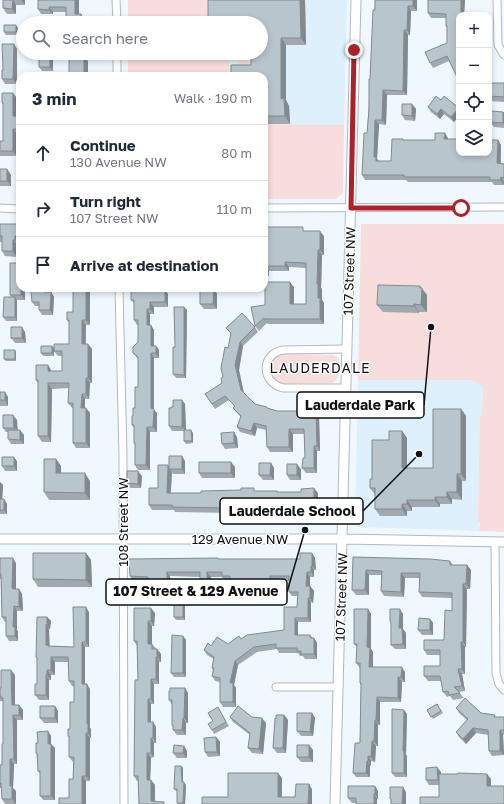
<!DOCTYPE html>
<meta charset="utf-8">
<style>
body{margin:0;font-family:"Golos Text",sans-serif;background:#f2f2f3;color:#1f2937}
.controls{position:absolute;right:12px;top:12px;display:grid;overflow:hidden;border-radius:8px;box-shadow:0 2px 6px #0003}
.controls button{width:36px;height:36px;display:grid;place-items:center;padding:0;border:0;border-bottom:1px solid #e0e1e3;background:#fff;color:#1f2937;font:20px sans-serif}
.stop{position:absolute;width:12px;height:12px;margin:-9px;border:3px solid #b11f29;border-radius:50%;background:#fff}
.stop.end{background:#b11f29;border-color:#fff;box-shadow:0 1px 4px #0008}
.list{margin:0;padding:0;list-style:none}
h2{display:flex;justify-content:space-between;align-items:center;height:52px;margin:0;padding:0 16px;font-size:17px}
h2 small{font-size:13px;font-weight:400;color:#747a83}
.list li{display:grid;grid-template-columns:26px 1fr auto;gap:12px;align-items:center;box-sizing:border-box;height:56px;padding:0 16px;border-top:1px solid #e0e1e3}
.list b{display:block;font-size:15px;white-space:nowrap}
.list p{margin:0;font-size:13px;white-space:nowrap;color:#747a83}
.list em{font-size:13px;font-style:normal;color:#747a83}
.icon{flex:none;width:22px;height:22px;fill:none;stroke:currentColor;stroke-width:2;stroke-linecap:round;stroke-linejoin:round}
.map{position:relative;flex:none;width:504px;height:804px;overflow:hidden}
.search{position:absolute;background:#fff;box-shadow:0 2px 6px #0003;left:16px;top:16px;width:252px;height:44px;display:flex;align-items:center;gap:10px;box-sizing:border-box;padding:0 14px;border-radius:22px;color:#747a83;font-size:15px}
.panel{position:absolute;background:#fff;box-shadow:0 2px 6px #0003;left:16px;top:72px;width:252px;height:220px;border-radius:12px}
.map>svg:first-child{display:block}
.built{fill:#ddf0fc}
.green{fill:#f7dddb}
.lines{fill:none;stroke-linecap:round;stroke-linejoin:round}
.minor-casing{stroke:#aebac1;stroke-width:9}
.tertiary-casing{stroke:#aebac1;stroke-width:11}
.minor{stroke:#fff;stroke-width:7}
.tertiary{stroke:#fff;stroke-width:9}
.wall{fill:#9fa9af}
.shaded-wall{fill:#828a8f}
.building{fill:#b9c5cc;stroke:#828a8f}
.route{stroke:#b11f29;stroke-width:5}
.labels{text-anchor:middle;stroke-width:3;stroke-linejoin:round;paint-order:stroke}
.street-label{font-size:13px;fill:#0f1315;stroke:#fff}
.neighbourhood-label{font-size:14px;letter-spacing:1px;fill:#0f1315;stroke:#fff}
.leader{fill:none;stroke:#0f1315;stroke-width:1.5}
.callout-dot{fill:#0f1315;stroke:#fff;stroke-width:1.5}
.callout{fill:#fff;stroke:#0f1315;stroke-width:1.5}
.callout-label{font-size:14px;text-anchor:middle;font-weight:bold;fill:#0f1315}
</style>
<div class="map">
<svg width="504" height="804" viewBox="0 0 504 804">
<rect width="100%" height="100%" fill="#eff8fe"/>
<!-- built -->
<path class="built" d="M 208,0 L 347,0 L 344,125 L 264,124 L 264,76 L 229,76 L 230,53 L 261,53 L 261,23 L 207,23 Z
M 358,380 L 471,380 L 483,386 L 479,531 L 359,527 L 355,523 Z"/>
<!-- green -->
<path class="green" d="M 128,0 L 208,0 L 207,23 L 128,23 Z
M 128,53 L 230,53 L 229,76 L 128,76 Z
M 237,53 L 253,53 L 253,67 L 238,67 Z
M 264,124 L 344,125 L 343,193 L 336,199 L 264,199 Z
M 361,224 L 504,224 L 504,532 L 479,531 L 480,522 L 478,522 L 480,416 L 482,416 L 483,386 L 471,380 L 358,380 Z
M 280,354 L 334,355 L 339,359 C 340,368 341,380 331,383 L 281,384 C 269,380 268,359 280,354 Z"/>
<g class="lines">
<!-- minor casing -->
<g class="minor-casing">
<path id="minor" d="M 116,0 L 117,23
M 497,0 L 498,45 L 504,55
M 117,53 L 117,76
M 0,208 L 20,209
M 264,208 L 504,207
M 119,288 L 123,456 L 124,804
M 346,388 L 283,388 C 260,382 261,354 283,350 L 347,349
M 495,542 L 496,673 L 499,684 L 504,690
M 276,687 L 339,687"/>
</g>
<!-- tertiary casing -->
<g class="tertiary-casing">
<path id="tertiary" d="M 0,539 L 343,539 L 504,542
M 335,804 L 356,0"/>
</g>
<!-- minor -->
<use href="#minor" class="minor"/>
<!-- tertiary -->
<use href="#tertiary" class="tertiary"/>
</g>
<!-- wall -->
<path class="wall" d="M 3,0 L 25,0 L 25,5 L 16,5 L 16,14 L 7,14 L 3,8 Z
M 79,0 L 79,14 L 84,19 L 84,23 L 66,23 L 66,12 L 53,12 L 53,14 L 41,14 L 38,9 Z
M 305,0 L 306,45 L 286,45 L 286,100 L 289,106 L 290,124 L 268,124 L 264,118 L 264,76 L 251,65 L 261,23 L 212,23 L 208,17 Z
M 375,0 L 417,0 L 417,11 L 411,11 L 410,35 L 408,35 L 407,95 L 387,95 L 386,125 L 379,124 L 377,159 L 379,161 L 391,161 L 404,140 L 435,140 L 448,138 L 448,139 L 498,140 L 501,145 L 501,163 L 504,164 L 504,185 L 494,185 L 492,182 L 408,182 L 406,180 L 365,180 L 362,175 L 367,133 Z
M 428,0 L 465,0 L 464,15 L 459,15 L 459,80 L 449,61 L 433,68 L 430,63 L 447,43 L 447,28 L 446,26 L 446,18 L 431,18 L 428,13 Z
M 18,28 L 18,35 L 6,35 L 4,32 Z
M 14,44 L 17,49 L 17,84 L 5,84 L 2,79 L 3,70 Z
M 53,53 L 53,71 L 42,71 L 39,67 Z
M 489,82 L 491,83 L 504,83 L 504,102 L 489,101 Z
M 17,98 L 17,116 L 20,116 L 20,134 L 17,134 L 17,156 L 0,156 L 0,141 L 3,141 L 3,105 L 2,103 Z
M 441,100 L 459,108 L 459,116 L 454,122 L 444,114 L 440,119 L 431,112 L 428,107 Z
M 412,104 L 416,109 L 415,121 L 405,120 L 402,115 Z
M 504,112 L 504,128 L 494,127 L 490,122 Z
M 0,169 L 7,169 L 11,175 L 11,186 L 0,186 Z
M 0,224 L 20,224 L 20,241 L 19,241 L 19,245 L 17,245 L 17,257 L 5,256 L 2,251 L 2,242 L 0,242 Z
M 264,227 L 306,231 L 324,236 L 324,255 L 322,255 L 321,288 L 322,289 L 322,300 L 324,303 L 324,324 L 268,324 L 267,323 L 259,331 L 255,326 L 265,305 L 294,287 L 294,304 L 306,304 L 306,268 L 289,267 L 289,271 L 269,271 L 269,276 L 264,276 Z
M 25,288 L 25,300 L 17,300 L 17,321 L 6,321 L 3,317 L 11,297 L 10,295 Z
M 73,288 L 90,325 L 86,325 L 86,344 L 92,349 L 92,383 L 90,383 L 89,399 L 85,399 L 85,408 L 86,408 L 90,413 L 90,448 L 76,448 L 73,443 L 73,408 L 72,408 L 68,403 L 69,388 L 52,389 L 51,442 L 42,442 L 38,436 L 38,383 L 36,380 L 48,365 L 51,371 L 62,371 L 62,356 L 58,356 L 54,351 L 69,344 L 69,323 L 67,320 L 73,312 Z
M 134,288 L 153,288 L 153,289 L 168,294 L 168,307 L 154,307 L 154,314 L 150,314 L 150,325 L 154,330 L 154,346 L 156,346 L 159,350 L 159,358 L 154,358 L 154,410 L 157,413 L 157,432 L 150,432 L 150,470 L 138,470 L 135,465 L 135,445 L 134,443 L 134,428 L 132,425 L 138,387 L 138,359 L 133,353 L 138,342 L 138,325 L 137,325 L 134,320 L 134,303 L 131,300 Z
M 421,288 L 427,295 L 427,312 L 419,312 L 419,313 L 383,312 L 377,305 Z
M 214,289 L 217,294 L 217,309 L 204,309 L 200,304 Z
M 45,292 L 51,292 L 54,297 L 53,315 L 42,315 L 39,310 L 39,306 L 35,306 L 32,302 Z
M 184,307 L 187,310 L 186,378 L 176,378 L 173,374 Z
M 255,327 L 258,332 L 243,346 L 239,370 L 244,393 L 255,404 L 268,408 L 277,411 L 319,416 L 320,451 L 317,451 L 317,473 L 306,473 L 302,468 L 305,458 L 304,434 L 293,434 L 293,452 L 270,452 L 267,447 L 266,430 L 257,428 L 255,436 L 240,432 L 237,427 L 241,417 L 236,412 L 233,408 L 234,406 L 229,400 L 215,409 L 205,394 L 222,383 L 231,334 L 226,328 Z
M 25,332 L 26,343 L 15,343 L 11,338 Z
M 52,346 L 54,348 L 54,356 L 43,356 L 41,353 Z
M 16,352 L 16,361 L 6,361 L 4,359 Z
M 0,392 L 5,392 L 8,397 L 8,406 L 0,406 Z
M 182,400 L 185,404 L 186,430 L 193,433 L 193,443 L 186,444 L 184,441 L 184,431 L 172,431 L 169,426 L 171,408 Z
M 461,409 L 466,416 L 466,481 L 462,481 L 462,500 L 452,499 L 452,504 L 440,504 L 440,507 L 412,507 L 412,511 L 407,511 L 407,516 L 380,516 L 375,509 L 375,495 L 370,488 L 372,479 L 389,440 L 402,431 L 407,438 L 407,468 L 433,468 Z
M 17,420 L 17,430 L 24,435 L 24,444 L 11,444 L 8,439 L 8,432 L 6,432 L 3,428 Z
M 237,437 L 238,448 L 225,449 L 222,444 Z
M 56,459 L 61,466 L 61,473 L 90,481 L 90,500 L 49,500 L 44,492 Z
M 17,461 L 17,471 L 5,471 L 2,466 Z
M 185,461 L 185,474 L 173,474 L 172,472 L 171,493 L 201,493 L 256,491 L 277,491 L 278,492 L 318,493 L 318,509 L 300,509 L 300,511 L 232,511 L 232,513 L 175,512 L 174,510 L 152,510 L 149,505 L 169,467 Z
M 271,463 L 274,468 L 274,480 L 263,480 L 259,475 Z
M 235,467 L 235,478 L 202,478 L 199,473 Z
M 301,469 L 301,480 L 290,480 L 287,475 Z
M 142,476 L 141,488 L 130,488 L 127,483 Z
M 0,482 L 3,485 L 2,499 L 4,499 L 7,504 L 7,514 L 0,514 Z
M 86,553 L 91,560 L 92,587 L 38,587 L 33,579 Z
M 312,553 L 315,558 L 316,570 L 314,570 L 314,577 L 310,577 L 310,586 L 314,591 L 313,603 L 311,602 L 311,622 L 298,622 L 298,635 L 310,635 L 313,638 L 314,638 L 317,643 L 317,659 L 305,659 L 303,656 L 300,656 L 298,653 L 279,653 L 277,649 L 257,652 L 238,665 L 234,685 L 236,688 L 236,707 L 223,707 L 220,702 L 220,682 L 215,681 L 212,676 L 213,670 L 212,668 L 214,659 L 207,655 L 204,650 L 211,646 L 228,644 L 241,639 L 284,630 L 297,607 L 297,596 L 292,596 L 289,592 L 289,581 L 273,581 L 273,598 L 249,598 L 247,596 L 233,596 L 230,591 L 230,581 L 225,581 L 222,577 L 211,577 L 211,595 L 203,595 L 200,590 L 200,577 L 170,576 L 171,596 L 151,596 L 148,591 L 148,581 L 133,581 L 130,576 L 219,559 L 300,559 Z
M 353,557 L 450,561 L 453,565 L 467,565 L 471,570 L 470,589 L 467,589 L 466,647 L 465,647 L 465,674 L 462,674 L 465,691 L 459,692 L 464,698 L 453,700 L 450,696 L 447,697 L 443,692 L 441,681 L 428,681 L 424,676 L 440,666 L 440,655 L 427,655 L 424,650 L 444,640 L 452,611 L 452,598 L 422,597 L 419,592 L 419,578 L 405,578 L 404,597 L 384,596 L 381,591 L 381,575 L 369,575 L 369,595 L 356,595 L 352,590 Z
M 0,558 L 16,563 L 16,589 L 22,594 L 23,611 L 17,611 L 17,630 L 18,632 L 18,641 L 9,641 L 6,636 L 6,622 L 5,622 L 2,617 L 1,579 L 0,579 Z
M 183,592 L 185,595 L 185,620 L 176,620 L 174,617 L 174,602 L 172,599 Z
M 368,609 L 371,614 L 371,649 L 373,652 L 373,667 L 405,672 L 405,682 L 402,682 L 401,702 L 380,702 L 380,725 L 378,725 L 378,746 L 376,746 L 375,762 L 371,761 L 371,766 L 370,765 L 370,777 L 356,777 L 353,773 L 360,743 L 361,685 L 360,683 L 360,668 L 356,663 L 357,647 L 354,644 Z
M 89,612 L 89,647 L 85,647 L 85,684 L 90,689 L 90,728 L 91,729 L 91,738 L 90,738 L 90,781 L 86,781 L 86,804 L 59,804 L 69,798 L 73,779 L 73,762 L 69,757 L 69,737 L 68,736 L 70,729 L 74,702 L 74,686 L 72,686 L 69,681 L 68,662 L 55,662 L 55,675 L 51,675 L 51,680 L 49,680 L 49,700 L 39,700 L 35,695 L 37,684 L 37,659 L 36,657 L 47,617 L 51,621 L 50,629 L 49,629 L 50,646 L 74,647 Z
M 155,613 L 154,626 L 152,626 L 152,644 L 161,654 L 161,662 L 159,662 L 159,684 L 154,684 L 154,704 L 151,704 L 151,722 L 153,722 L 156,727 L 156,743 L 154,743 L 154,757 L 151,758 L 150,780 L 151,780 L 155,785 L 139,804 L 138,781 L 137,781 L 134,776 L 138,680 L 137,646 L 134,641 Z
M 403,614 L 403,629 L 406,633 L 406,649 L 395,649 L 391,645 L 391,623 L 390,621 Z
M 430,619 L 433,623 L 433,635 L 422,635 L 418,630 Z
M 183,636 L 186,640 L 186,677 L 174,677 L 171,673 Z
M 15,675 L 15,705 L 19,705 L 23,710 L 23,720 L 17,720 L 17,764 L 14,764 L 13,788 L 16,791 L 16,804 L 5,804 L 2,799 L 2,788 L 0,788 L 0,765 L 2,765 L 3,744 L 3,701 L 0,701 L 0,688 L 1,688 Z
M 188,693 L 188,723 L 186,723 L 186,735 L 177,735 L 173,730 L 173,727 L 172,725 L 172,705 L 169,700 Z
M 437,704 L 443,713 L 433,719 L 427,710 Z
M 456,708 L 481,713 L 496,717 L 504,717 L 504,735 L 503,735 L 504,755 L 492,756 L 489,751 L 488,735 L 476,733 L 466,744 L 459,737 L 456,732 L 467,720 L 459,713 Z
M 404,710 L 407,714 L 406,755 L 407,756 L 407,777 L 395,777 L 392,773 Z
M 58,711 L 58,723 L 44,723 L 40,718 Z
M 220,711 L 229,726 L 214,734 L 212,730 L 213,721 Z
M 312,713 L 315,718 L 313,736 L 301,736 L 297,731 Z
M 284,715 L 288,720 L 286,753 L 277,753 L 273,748 L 276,719 Z
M 230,717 L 252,717 L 266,723 L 263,754 L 252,753 L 248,748 L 250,735 L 233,722 Z
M 48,731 L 51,736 L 51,744 L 55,748 L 55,800 L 43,800 L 40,796 L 40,774 L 38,771 L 37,755 L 36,753 L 38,743 Z
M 216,737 L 220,742 L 220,756 L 208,757 L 205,752 Z
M 184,746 L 187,751 L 187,758 L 177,758 L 173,753 Z
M 313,750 L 313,762 L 301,762 L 297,757 Z
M 181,766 L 183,768 L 183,782 L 186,785 L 185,804 L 178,804 L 177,803 L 177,791 L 176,791 L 174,789 Z
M 441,772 L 441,774 L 491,779 L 439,797 L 439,785 L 429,785 L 426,780 Z
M 378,791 L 378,799 L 377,799 L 377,804 L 356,804 L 356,803 L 352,803 L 348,798 Z"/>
<!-- shaded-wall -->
<path class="shaded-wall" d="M 13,0 L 16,5 L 16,14 L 12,9 Z
M 21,0 L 25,0 L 25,5 Z
M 75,0 L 79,0 L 79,19 L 75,14 Z
M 300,0 L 305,0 L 306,45 L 301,38 Z
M 413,0 L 417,0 L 417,11 L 413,6 Z
M 461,0 L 465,0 L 464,15 L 461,15 Z
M 408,6 L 411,11 L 410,35 L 407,30 Z
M 49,7 L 53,12 L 53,14 L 49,10 Z
M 81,14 L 84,19 L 84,23 L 81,23 Z
M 16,25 L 18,28 L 18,35 L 16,32 Z
M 404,30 L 408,35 L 407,95 L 403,91 Z
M 281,38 L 286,45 L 286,100 L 289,106 L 290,124 L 285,116 L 281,99 Z
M 14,44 L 17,49 L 17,84 L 13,79 Z
M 50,53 L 53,53 L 53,71 L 50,67 Z
M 80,53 L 83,53 L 83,61 L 80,57 Z
M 84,57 L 88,61 L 88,76 L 84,76 Z
M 383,90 L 387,95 L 386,125 L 382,120 Z
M 13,93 L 17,98 L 17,122 L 13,116 Z
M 412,104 L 416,109 L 415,121 L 412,116 Z
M 459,108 L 459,116 L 454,122 L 451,117 Z
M 441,109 L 444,114 L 440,119 L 437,114 Z
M 503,112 L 504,112 L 504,125 L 503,123 Z
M 375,120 L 379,124 L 377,159 L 380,162 L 380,166 L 374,157 Z
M 13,129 L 17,134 L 17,156 L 13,151 Z
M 445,133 L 448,138 L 448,144 L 444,139 Z
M 498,140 L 501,145 L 500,168 L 497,163 Z
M 7,169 L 11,175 L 11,186 L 7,181 Z
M 501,177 L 504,182 L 504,185 L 500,180 Z
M 320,231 L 324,236 L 324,255 L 320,250 Z
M 15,236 L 19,241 L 19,245 L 15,240 Z
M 13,240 L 17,245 L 17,257 L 13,251 Z
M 318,250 L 322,255 L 321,288 L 322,289 L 322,300 L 324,303 L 324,324 L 320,319 L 318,298 L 317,284 Z
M 285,262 L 289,267 L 289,271 L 285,266 Z
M 265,266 L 269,271 L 269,276 L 265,271 Z
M 290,282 L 294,287 L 294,309 L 290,304 Z
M 420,286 L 427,295 L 427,312 L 421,305 Z
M 21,288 L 25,288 L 25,300 L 21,295 Z
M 86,288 L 90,288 L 90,325 L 86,320 Z
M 165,289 L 168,294 L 168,307 L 165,302 Z
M 214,289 L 217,294 L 217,309 L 213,304 Z
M 51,292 L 54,297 L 53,315 L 50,310 Z
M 15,297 L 17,301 L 17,321 L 15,317 Z
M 150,302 L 154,307 L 154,314 L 150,309 Z
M 414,304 L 419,312 L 419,313 L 414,306 Z
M 184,307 L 187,310 L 186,378 L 184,375 Z
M 147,309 L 150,314 L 150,330 L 147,325 Z
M 82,320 L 86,325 L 85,349 L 82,344 Z
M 151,325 L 154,330 L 154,350 L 151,346 Z
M 22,327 L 25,332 L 26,343 L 22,338 Z
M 240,342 L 243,346 L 239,370 L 244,394 L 241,390 L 235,365 Z
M 88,344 L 92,349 L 92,383 L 88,378 Z
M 52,346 L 54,348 L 54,356 L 52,353 Z
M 156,346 L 159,350 L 159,358 L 156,353 Z
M 15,350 L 16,352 L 16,361 L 15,359 Z
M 151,353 L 154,358 L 154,410 L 157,413 L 157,432 L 153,427 L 151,408 Z
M 48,365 L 51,370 L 51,376 L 48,371 Z
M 86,378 L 90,383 L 89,399 L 86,394 Z
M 48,383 L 52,389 L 51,442 L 48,436 Z
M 5,392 L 8,397 L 8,406 L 5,400 Z
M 82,394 L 85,399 L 85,413 L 81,408 Z
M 182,400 L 185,404 L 186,431 L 182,427 Z
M 86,408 L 90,413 L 90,448 L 86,443 Z
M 461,409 L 466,416 L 466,481 L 461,474 Z
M 316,411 L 319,416 L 320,451 L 317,446 Z
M 13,415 L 17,420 L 18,432 L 14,428 Z
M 254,423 L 257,428 L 255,436 L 251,431 Z
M 147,427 L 150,432 L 150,470 L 146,465 Z
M 289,429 L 293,434 L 293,452 L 289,447 Z
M 20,430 L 24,435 L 24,444 L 20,440 Z
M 191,430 L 193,433 L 193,443 L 192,441 Z
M 402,431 L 407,438 L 407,475 L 402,468 Z
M 234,432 L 237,437 L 238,448 L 234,443 Z
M 314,446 L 317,451 L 317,473 L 314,468 Z
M 182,456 L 185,461 L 185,474 L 182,469 Z
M 14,457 L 17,461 L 17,471 L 14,466 Z
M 56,459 L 61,466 L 61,480 L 56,473 Z
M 231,462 L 235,467 L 235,478 L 231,473 Z
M 271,463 L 274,468 L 274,480 L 270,475 Z
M 297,464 L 301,469 L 301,480 L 297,475 Z
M 168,465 L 171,469 L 169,469 L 172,472 L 170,498 L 167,493 Z
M 138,471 L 142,476 L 141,488 L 138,484 Z
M 85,473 L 90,481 L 90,500 L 85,493 Z
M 457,474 L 462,481 L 462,500 L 457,492 Z
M 0,482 L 3,485 L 2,504 L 0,501 Z
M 314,488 L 318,493 L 318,509 L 314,504 Z
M 447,492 L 452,499 L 452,504 L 447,497 Z
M 435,497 L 440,504 L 440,507 L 435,500 Z
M 4,499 L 7,504 L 7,514 L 4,510 Z
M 407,500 L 412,507 L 412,511 L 407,504 Z
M 402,504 L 407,511 L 407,516 L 402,509 Z
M 86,553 L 91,560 L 92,587 L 86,580 Z
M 312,553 L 315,558 L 316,570 L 312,566 Z
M 13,558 L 16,563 L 16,591 L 12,588 Z
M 467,565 L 471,570 L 470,589 L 466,584 Z
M 311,566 L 314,570 L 314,577 L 311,572 Z
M 366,570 L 369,575 L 369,595 L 365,590 Z
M 167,572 L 170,576 L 171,596 L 167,591 Z
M 207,572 L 211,577 L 211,595 L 207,590 Z
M 307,572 L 310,577 L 310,591 L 306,586 Z
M 401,573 L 405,578 L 404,597 L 401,592 Z
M 270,576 L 273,581 L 273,598 L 270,594 Z
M 463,584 L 467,589 L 466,647 L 463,642 Z
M 310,586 L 314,591 L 313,603 L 310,598 Z
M 19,589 L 22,594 L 23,611 L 19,607 Z
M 183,592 L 185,595 L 185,620 L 183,617 Z
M 308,598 L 311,602 L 311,622 L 308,618 Z
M 14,606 L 17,611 L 17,630 L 18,632 L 18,641 L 15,636 L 13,627 Z
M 86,607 L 89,612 L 89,647 L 86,642 Z
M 151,608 L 155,613 L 154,626 L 151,621 Z
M 368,609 L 371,614 L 371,649 L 373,652 L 373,671 L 369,667 L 367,647 Z
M 400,609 L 403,614 L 403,629 L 406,633 L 406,649 L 403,644 L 399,628 Z
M 47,617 L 51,621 L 50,629 L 47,625 Z
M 295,618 L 298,622 L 298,640 L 295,635 Z
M 430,619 L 433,623 L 433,635 L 430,630 Z
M 148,621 L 152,626 L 152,649 L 148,644 Z
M 46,624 L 49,629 L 49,646 L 52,650 L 46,645 Z
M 183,636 L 186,640 L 186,677 L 183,673 Z
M 314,638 L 317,643 L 317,659 L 314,654 Z
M 82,642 L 85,647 L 85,689 L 82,684 Z
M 461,642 L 465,647 L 465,674 L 462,669 Z
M 157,649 L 161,654 L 161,662 L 157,657 Z
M 51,657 L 55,662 L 55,675 L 51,670 Z
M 156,657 L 159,662 L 159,684 L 156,679 Z
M 235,661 L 238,665 L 234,685 L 236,688 L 236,707 L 233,702 L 230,683 Z
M 402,667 L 405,672 L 405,682 L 401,677 Z
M 458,669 L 462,674 L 465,691 L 462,686 Z
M 11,670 L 15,675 L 15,710 L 12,705 Z
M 47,670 L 51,675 L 51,680 L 47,675 Z
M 46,675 L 49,680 L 49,700 L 46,695 Z
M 398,677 L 402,682 L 401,702 L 398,698 Z
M 151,679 L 154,684 L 154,704 L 151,699 Z
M 87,684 L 90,689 L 90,728 L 91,729 L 91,738 L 88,733 L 87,724 Z
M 185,688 L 188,693 L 188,723 L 184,718 Z
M 377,697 L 380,702 L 380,725 L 376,720 Z
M 148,699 L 151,704 L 151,727 L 148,722 Z
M 19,705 L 23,710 L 23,720 L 19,715 Z
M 55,706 L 58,711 L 58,723 L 55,718 Z
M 404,710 L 407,714 L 406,755 L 407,756 L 407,777 L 404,773 L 403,751 Z
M 312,713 L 315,718 L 313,736 L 310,732 Z
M 13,715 L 17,720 L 17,764 L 14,759 Z
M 284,715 L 288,720 L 286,753 L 283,748 Z
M 183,718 L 186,723 L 186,735 L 182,730 Z
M 262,718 L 266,723 L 263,754 L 259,749 Z
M 375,720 L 378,725 L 378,746 L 374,741 Z
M 153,722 L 156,727 L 156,743 L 153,738 Z
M 473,728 L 476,733 L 466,744 L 463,739 Z
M 500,730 L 503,735 L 504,755 L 500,751 Z
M 48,731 L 51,736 L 51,747 L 51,744 L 55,748 L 55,800 L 51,796 Z
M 86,733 L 90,738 L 90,781 L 86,776 Z
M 216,737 L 220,742 L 220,756 L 217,752 Z
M 151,738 L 154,743 L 154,757 L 151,753 Z
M 372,741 L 376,746 L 375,762 L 371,757 Z
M 309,745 L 313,750 L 313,762 L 309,757 Z
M 184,746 L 187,751 L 187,758 L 183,753 Z
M 147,753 L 151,758 L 150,785 L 147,780 Z
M 368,756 L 371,761 L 371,766 L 368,761 Z
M 10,759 L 14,764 L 13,788 L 16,791 L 16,804 L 12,799 L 10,786 Z
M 367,761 L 370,765 L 370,777 L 366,773 Z
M 181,766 L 183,768 L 183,784 L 182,782 Z
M 437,767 L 441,772 L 441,785 L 438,780 Z
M 278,773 L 282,778 L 282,802 L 278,797 Z
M 487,774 L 491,779 L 491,790 L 487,786 Z
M 82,776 L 86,781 L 86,804 L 82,804 Z
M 151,780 L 155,785 L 155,804 L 151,801 Z
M 184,782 L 186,785 L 185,804 L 184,804 L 183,803 Z
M 309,784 L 312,789 L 312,804 L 308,804 Z
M 375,786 L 378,791 L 378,799 L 375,794 Z
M 403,787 L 406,792 L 406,804 L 402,804 Z
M 374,794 L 377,799 L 377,804 L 374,804 Z"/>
<!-- building -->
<path class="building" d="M 3,0 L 13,0 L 12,9 L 3,8 Z
M 38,0 L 75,0 L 75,14 L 81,14 L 81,23 L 66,23 L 66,7 L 49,7 L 49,10 L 38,9 Z
M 208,0 L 300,0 L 301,38 L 281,38 L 281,99 L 284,98 L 285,116 L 264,116 L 264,76 L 231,76 L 231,65 L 251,65 L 251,53 L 261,53 L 261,23 L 251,23 L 251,20 L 246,20 L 246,18 L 208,17 Z
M 375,0 L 413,0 L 413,6 L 408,6 L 407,30 L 404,30 L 403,91 L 383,90 L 382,120 L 375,120 L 374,157 L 376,157 L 376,161 L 391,161 L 392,139 L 403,139 L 403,140 L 435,140 L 435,133 L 445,133 L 444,139 L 459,139 L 459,153 L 489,153 L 489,140 L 498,140 L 497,163 L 504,164 L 504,178 L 501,177 L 500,180 L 490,180 L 490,177 L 404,177 L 404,175 L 362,175 L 364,133 L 367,133 L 369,110 L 369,79 L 370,79 L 373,10 L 375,10 Z
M 428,0 L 461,0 L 461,15 L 459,15 L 459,77 L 457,77 L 447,56 L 430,63 L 425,52 L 447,43 L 447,26 L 446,26 L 446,14 L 428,13 Z
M 4,25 L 16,25 L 16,32 L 4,32 Z
M 2,44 L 14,44 L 13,79 L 2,79 L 2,70 L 3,70 Z
M 39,53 L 50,53 L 50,67 L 39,67 Z
M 69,53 L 80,53 L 80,57 L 84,57 L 84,76 L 69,76 Z
M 489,82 L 491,83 L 504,83 L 504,97 L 489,96 Z
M 2,93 L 13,93 L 13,116 L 20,116 L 20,129 L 13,129 L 13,151 L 0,151 L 0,141 L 3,141 L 3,103 L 2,103 Z
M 436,96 L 441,100 L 444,96 L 459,108 L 451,117 L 441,109 L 437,114 L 428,107 Z
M 402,104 L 412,104 L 412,116 L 402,115 Z
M 491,111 L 503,112 L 503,123 L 490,122 Z
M 0,169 L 7,169 L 7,181 L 0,181 Z
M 0,224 L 20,224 L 20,236 L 15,236 L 15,240 L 13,240 L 13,251 L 2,251 L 2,236 L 0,236 Z
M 264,227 L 303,227 L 303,231 L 320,231 L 320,250 L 318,250 L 317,284 L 318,284 L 318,298 L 320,298 L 320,319 L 264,319 L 264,318 L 255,326 L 251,307 L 265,305 L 265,282 L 290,282 L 290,304 L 306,304 L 306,263 L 285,262 L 285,266 L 265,266 L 265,271 L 264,271 Z
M 10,263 L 20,263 L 20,288 L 21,288 L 21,295 L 10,295 Z
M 378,285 L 420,286 L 420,288 L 422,288 L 421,305 L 414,304 L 414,306 L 377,305 Z
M 73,288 L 86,288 L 86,320 L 82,320 L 82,344 L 88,344 L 88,378 L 86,378 L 86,394 L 82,394 L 81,408 L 86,408 L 86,443 L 73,443 L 73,403 L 68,403 L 69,383 L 48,383 L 48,436 L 38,436 L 38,380 L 36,380 L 36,365 L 48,365 L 48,371 L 62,371 L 62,351 L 54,351 L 54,344 L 69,344 L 69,320 L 67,320 L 67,312 L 73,312 Z
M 134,288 L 150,288 L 150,289 L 165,289 L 165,302 L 150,302 L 150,309 L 147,309 L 147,325 L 151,325 L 151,346 L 156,346 L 156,353 L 151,353 L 151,408 L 154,409 L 153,427 L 147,427 L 146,465 L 135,465 L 135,443 L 134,443 L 134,425 L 132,425 L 132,416 L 133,416 L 133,408 L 135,408 L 135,387 L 138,387 L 138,357 L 133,353 L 133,347 L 138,342 L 138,320 L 134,320 L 134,300 L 131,300 L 131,289 L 134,289 Z
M 200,289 L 214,289 L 213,304 L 200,304 Z
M 31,291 L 44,291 L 44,292 L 51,292 L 50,310 L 39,310 L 39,302 L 32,302 Z
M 4,297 L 15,297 L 15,317 L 3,317 Z
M 174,307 L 184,307 L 184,375 L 173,374 L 173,347 L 175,347 Z
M 242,313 L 255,327 L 240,342 L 235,365 L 241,390 L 255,404 L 267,407 L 267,408 L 277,411 L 316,411 L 317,446 L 314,446 L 314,468 L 302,468 L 303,458 L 305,458 L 304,429 L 289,429 L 289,447 L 267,447 L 266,426 L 254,423 L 251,431 L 237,427 L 241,416 L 233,408 L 235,406 L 225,396 L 212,404 L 205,394 L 222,383 L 221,378 L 223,377 L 221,368 L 225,347 L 228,348 L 231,333 L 226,328 Z
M 11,327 L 22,327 L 22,338 L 11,338 Z
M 41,346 L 52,346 L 52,353 L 41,353 Z
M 4,350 L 15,350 L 15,359 L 4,359 Z
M 0,392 L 5,392 L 5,400 L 0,400 Z
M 173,400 L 182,400 L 182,427 L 169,426 L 169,408 L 171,408 L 171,407 L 173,407 Z
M 433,409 L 461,409 L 461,474 L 457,474 L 457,492 L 447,492 L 447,497 L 435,497 L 435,500 L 407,500 L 407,504 L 402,504 L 402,509 L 375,509 L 375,488 L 370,488 L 370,479 L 372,479 L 372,440 L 389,440 L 389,431 L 402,431 L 402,468 L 433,468 Z
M 3,415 L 13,415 L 14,428 L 3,428 Z
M 8,430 L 20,430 L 20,440 L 8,439 Z
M 184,430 L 191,430 L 192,441 L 184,441 Z
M 234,432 L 234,443 L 222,444 L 221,433 Z
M 169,456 L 182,456 L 182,469 L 169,469 Z
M 2,457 L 14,457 L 14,466 L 2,466 Z
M 44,459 L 56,459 L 56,473 L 85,473 L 85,493 L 44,492 Z
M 199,462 L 231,462 L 231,473 L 199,473 Z
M 259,463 L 271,463 L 270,475 L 259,475 Z
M 287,464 L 297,464 L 297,475 L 287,475 Z
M 158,465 L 168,465 L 167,493 L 201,493 L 201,491 L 241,490 L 241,488 L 254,488 L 254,491 L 277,491 L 277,492 L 301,492 L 301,489 L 314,488 L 314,504 L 297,504 L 297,506 L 228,506 L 228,508 L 172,507 L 172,505 L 149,505 L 149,488 L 158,488 Z
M 127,471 L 138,471 L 138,484 L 127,483 Z
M 0,499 L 4,499 L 4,510 L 0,510 Z
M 33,553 L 86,553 L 86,580 L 33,579 Z
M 300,553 L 312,553 L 312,566 L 311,566 L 311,572 L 307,572 L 306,586 L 310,586 L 310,598 L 308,598 L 308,618 L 295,618 L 295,635 L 310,635 L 310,638 L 314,638 L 314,654 L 301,654 L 301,651 L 297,651 L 297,648 L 276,648 L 276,644 L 254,647 L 235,661 L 230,683 L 233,683 L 233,702 L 220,702 L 220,678 L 212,676 L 214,668 L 212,668 L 214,657 L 204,650 L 208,643 L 211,646 L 217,637 L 228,644 L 239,636 L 241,639 L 247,635 L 284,630 L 284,607 L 297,607 L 298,592 L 289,592 L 289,576 L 270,576 L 270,594 L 245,593 L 245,591 L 230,591 L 230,576 L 222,576 L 222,572 L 207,572 L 207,590 L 200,590 L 200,572 L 167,572 L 167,591 L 148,591 L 148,577 L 130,576 L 129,559 L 218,558 L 218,559 L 300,559 Z
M 353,557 L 430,559 L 450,561 L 450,565 L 467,565 L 466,584 L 463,584 L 463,642 L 461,642 L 462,669 L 458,669 L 462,686 L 454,687 L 460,693 L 449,695 L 448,691 L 443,692 L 440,676 L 424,676 L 424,666 L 440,666 L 440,650 L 424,650 L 424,640 L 444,640 L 445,610 L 452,611 L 452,593 L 419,592 L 420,573 L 401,573 L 401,592 L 381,591 L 382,571 L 366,570 L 365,590 L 352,590 Z
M 0,558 L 13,558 L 12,588 L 13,588 L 13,589 L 19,589 L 19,607 L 14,606 L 13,627 L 15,627 L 15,636 L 6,636 L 6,617 L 2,617 L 1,574 L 0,574 Z
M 172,592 L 183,592 L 183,617 L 174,617 L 174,599 L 172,599 Z
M 73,607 L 86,607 L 86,642 L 82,642 L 82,684 L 87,684 L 87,724 L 88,724 L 88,733 L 86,733 L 86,776 L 82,776 L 82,804 L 59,804 L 59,798 L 69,798 L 69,779 L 73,779 L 74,757 L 69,757 L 69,736 L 68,736 L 68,729 L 70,729 L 70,702 L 74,702 L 74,681 L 69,681 L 68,657 L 51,657 L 51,670 L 47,670 L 47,675 L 46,675 L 46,695 L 35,695 L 35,684 L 37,684 L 37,657 L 36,657 L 37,617 L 47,617 L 47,625 L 46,624 L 46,645 L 48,645 L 48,646 L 74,647 Z
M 134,608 L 151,608 L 151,621 L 148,621 L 148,644 L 152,644 L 152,649 L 157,649 L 157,657 L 156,657 L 156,679 L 151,679 L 151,699 L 148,699 L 148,722 L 153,722 L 153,738 L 151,738 L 151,753 L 147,753 L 147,780 L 151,780 L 151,801 L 164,802 L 164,804 L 139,804 L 138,776 L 134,776 L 135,680 L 138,680 L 137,641 L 134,641 Z
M 354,609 L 368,609 L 367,647 L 370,648 L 369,667 L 402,667 L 401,677 L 398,677 L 398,698 L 377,697 L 376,720 L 375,720 L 374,741 L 372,741 L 371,757 L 368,756 L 368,761 L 367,761 L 366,773 L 353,773 L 355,743 L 360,743 L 361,683 L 360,683 L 360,663 L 356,663 L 357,644 L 354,644 Z
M 390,609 L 400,609 L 399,628 L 402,628 L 403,644 L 391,645 L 391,622 L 390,621 Z
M 419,618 L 430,619 L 430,630 L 418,630 Z
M 172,635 L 183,636 L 183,673 L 171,673 Z
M 1,670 L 11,670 L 12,705 L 19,705 L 19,715 L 13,715 L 14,759 L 10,759 L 10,786 L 12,786 L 12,799 L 2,799 L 1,783 L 0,783 L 0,765 L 2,765 L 2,744 L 3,744 L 3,698 L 1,698 L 1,696 L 0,696 L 0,688 L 1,688 Z
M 170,688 L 185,688 L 184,718 L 183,718 L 182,730 L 173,730 L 173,725 L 172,725 L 172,700 L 169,700 L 169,691 L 170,691 Z
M 465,698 L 481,713 L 495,715 L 494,717 L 504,717 L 504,730 L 500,730 L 500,751 L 489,751 L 488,730 L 473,728 L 463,739 L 456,732 L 468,719 L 456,708 Z
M 437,704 L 441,711 L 431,717 L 427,710 Z
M 40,706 L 55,706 L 55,718 L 40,718 Z
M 238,706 L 252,717 L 262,718 L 259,749 L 248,748 L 250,733 L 230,717 Z
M 218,707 L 226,722 L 212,730 L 208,724 L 213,721 L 208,713 Z
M 392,709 L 404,710 L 403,751 L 404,751 L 404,773 L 392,773 Z
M 297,713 L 312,713 L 310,732 L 297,731 Z
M 276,715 L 284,715 L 283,748 L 273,748 L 275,718 L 276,719 Z
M 48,731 L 48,744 L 51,744 L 51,796 L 40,796 L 40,771 L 38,771 L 37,753 L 36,753 L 36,743 L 38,743 L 37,732 Z
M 216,737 L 217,752 L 205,752 L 204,738 Z
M 174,745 L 184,746 L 183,753 L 173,753 Z
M 297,745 L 309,745 L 309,757 L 297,757 Z
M 175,766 L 181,766 L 182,782 L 184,782 L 183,803 L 177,803 L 177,789 L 174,789 Z
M 437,767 L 438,780 L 426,780 L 426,768 Z
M 228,773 L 278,773 L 278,797 L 295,797 L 296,784 L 309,784 L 308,804 L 202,804 L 202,797 L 228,797 Z
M 458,773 L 487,774 L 487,786 L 504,786 L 504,804 L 420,804 L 420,797 L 439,797 L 439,774 L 458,774 Z
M 348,786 L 375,786 L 375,794 L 374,794 L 374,804 L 356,804 L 356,798 L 348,798 Z
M 390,787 L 403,787 L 402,804 L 391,804 L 391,799 L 390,799 Z"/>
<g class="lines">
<!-- route -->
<path class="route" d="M 354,50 L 351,208 L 461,208"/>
</g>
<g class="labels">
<!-- street labels -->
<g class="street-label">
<text transform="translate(349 271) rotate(-88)" y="5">107 Street NW</text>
<text transform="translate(123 522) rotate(-90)" y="5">108 Street NW</text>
<text x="240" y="544">129 Avenue NW</text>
<text transform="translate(341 597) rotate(-88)" y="5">107 Street NW</text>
</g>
<!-- neighbourhood labels -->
<g class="neighbourhood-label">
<text x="320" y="373">LAUDERDALE</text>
</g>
</g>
<!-- callouts -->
<path class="leader" d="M431 327L424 405M419 454L363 511M305 530L287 592"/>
<g class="callout-dot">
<circle cx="431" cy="327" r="4"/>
<circle cx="419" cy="454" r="4"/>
<circle cx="305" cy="530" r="4"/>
</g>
<g class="callout">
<rect x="297" y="392" width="127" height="26" rx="4"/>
<rect x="220" y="498" width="143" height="26" rx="4"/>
<rect x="106" y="579" width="181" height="26" rx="4"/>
</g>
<g class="callout-label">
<text x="360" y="410">Lauderdale Park</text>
<text x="292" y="516">Lauderdale School</text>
<text x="196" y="596">107 Street &amp; 129 Avenue</text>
</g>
</svg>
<div class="controls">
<button>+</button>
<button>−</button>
<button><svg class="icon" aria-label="locate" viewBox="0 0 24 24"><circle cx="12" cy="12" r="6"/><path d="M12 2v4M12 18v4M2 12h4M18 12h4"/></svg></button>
<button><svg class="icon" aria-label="layers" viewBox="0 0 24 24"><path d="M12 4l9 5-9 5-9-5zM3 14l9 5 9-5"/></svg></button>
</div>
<div class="stop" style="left:461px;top:208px"></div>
<div class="stop end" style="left:354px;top:50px"></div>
<div class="search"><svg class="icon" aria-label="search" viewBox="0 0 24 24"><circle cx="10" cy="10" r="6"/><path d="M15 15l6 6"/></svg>Search here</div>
<section class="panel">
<h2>3 min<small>Walk · 190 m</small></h2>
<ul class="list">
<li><svg class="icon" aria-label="ahead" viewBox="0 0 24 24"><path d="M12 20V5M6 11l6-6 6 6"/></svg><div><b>Continue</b><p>130 Avenue NW</p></div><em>80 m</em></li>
<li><svg class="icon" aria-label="right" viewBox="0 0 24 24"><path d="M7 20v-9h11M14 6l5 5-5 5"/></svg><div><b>Turn right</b><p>107 Street NW</p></div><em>110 m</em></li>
<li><svg class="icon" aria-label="arrive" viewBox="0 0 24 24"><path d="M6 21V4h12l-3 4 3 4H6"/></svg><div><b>Arrive at destination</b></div></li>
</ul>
</section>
</div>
